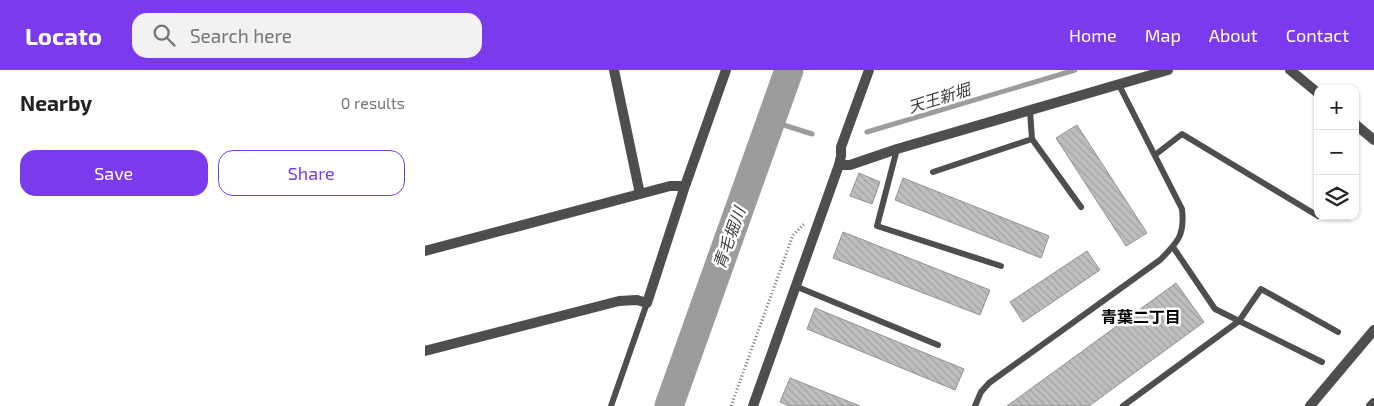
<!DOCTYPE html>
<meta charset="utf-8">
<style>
body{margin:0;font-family:"Exo 2","Noto Sans JP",sans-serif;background:#f2f2f2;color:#222}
.controls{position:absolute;right:15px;top:15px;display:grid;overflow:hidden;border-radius:10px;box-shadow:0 1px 4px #0004}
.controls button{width:45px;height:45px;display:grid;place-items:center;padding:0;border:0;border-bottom:1px solid #e0e0e0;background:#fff;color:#222;font:25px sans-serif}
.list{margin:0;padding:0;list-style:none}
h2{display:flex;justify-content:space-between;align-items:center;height:65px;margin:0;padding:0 20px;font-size:21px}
h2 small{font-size:16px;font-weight:400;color:#767676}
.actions{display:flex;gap:10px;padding:15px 20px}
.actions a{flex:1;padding:11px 0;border:1px solid #7c3aed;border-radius:15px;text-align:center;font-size:18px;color:#7c3aed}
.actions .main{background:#7c3aed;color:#fff}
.icon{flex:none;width:28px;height:28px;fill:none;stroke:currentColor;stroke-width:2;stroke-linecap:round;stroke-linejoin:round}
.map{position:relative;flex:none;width:949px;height:336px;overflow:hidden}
header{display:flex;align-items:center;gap:30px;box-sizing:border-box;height:70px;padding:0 25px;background:#7c3aed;color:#fff}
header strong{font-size:24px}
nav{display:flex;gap:28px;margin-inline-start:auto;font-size:18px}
.search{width:350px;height:45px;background:#f2f2f2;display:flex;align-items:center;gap:12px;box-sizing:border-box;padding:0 18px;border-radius:15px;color:#767676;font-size:19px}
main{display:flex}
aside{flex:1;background:#fff}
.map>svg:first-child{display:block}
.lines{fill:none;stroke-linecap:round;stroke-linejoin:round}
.stream{stroke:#9c9c9c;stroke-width:5}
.river{stroke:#9c9c9c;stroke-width:29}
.building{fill:url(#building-back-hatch);stroke:#929292}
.path{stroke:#707070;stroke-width:3;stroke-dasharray:1 2.5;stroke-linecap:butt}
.service{stroke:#4e4e4e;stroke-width:6}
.minor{stroke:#4e4e4e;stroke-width:10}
.tertiary{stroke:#4e4e4e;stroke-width:10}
.labels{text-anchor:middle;stroke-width:5;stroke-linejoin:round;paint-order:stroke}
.water-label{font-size:16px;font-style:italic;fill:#3d3d3d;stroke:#fff}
.neighbourhood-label{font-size:16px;font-weight:bold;fill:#000;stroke:#fff}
</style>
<header>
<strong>Locato</strong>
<div class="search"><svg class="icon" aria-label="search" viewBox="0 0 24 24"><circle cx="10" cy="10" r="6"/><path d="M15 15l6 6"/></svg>Search here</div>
<nav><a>Home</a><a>Map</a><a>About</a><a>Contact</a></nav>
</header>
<main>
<aside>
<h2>Nearby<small>0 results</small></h2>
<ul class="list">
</ul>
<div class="actions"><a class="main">Save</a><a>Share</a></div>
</aside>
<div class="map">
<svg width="949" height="336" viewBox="0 0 949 336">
<defs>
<pattern id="building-back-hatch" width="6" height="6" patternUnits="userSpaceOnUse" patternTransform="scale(1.25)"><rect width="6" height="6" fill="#bebebe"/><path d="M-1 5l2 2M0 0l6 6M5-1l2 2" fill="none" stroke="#a2a2a2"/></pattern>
</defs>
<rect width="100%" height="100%" fill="#fff"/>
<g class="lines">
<!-- stream -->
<path class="stream" d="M 346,51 L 387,64
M 442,62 L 650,0"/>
<!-- river -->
<path class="river" d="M 244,336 L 364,0"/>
</g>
<!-- building -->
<path class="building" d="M 652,55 L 722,163 L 701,176 L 631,68 Z
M 434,103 L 455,112 L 447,134 L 425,126 Z
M 478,108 L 624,166 L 616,188 L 470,130 Z
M 418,162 L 565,220 L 555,245 L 408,188 Z
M 662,181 L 675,200 L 598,252 L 585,232 Z
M 751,213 L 779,252 L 664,336 L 582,336 Z
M 390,238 L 539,299 L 530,320 L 382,259 Z
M 365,308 L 435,336 L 364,336 L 355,332 Z"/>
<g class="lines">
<!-- path -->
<path class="path" d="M 306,336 L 368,165 L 379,154"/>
<!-- service -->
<path class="service" d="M 605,41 L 607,69 L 656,137
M 472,79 L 452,156 L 576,196
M 730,85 L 757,64 L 893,146
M 508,102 L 607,69
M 748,177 L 790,239 L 897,292
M 370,216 L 513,275
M 186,336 L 222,233
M 550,336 L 556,322 L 564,313 L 735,190 C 753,172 760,165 757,139 L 694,15
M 698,336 L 814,251 L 836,219 L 913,262"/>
<!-- minor -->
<path class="minor" d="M 189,0 L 215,124
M 865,0 L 893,23
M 930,54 L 949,70
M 414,95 L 416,86 L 416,77 L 444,0
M 0,181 L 245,116 L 260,116
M 0,281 L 194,231 L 212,230 L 222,233 L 260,116 L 301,0
M 885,336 L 949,260
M 946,336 L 949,333"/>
<!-- tertiary -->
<path class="tertiary" d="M 328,336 L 414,95 L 425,95 L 472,79 L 743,0"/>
</g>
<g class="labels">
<!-- water labels -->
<g class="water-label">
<text transform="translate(514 28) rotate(-17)" y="6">天王新堀</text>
<text transform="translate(304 168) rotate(-70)" y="6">青毛堀川</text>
</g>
<!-- neighbourhood labels -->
<g class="neighbourhood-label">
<text x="716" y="253">青葉二丁目</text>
</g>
</g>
</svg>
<div class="controls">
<button>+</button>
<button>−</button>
<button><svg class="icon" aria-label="layers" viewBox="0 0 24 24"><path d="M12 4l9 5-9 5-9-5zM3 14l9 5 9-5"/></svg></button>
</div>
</div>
</main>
